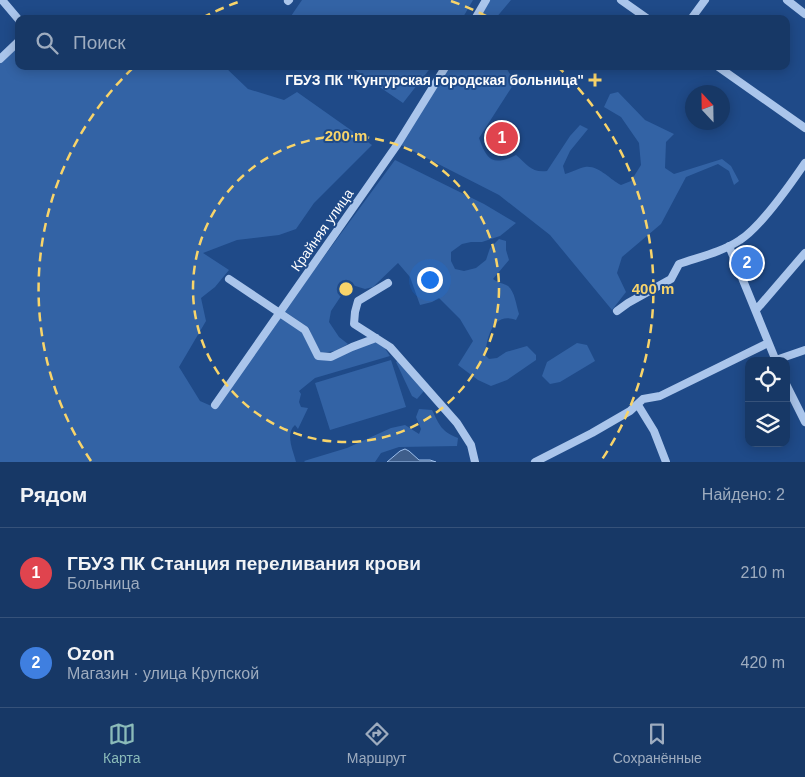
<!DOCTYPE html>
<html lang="ru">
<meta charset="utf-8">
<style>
body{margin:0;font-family:Helvetica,sans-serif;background:#203f6c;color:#f1f3f6}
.controls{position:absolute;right:15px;bottom:15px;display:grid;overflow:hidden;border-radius:10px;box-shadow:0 2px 12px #0003}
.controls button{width:45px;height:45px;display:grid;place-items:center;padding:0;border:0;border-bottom:1px solid #36527a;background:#173866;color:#f1f3f6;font:25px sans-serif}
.compass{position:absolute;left:685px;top:85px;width:45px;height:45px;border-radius:50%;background:#173866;box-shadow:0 2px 12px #0003;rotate:338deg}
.you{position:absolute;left:429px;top:279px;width:18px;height:18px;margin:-12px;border:4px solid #fff;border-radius:50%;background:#1a73e8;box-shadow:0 0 0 8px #1a73e833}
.badge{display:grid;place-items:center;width:32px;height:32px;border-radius:50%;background:#8bbbb9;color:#fff;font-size:16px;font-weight:700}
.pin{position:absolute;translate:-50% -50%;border:2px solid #fff;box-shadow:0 1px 5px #0006}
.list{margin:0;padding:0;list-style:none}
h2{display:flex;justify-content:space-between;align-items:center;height:65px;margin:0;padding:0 20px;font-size:21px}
h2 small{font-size:16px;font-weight:400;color:#9eacbf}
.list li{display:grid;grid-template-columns:32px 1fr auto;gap:15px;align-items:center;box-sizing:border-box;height:90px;padding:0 20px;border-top:1px solid #36527a}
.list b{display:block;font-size:19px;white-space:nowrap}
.list p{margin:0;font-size:16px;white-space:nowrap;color:#9eacbf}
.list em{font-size:16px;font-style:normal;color:#9eacbf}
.icon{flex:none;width:28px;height:28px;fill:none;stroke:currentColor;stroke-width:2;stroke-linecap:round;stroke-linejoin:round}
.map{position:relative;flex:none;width:805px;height:462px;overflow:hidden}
.search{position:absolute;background:#173866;box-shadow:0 2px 12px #0003;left:15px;right:15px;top:15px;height:55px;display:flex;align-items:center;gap:12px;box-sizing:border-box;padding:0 18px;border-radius:10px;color:#9eacbf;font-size:19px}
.sheet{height:245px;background:#173866}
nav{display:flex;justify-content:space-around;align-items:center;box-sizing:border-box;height:70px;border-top:1px solid #36527a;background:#173866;font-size:14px;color:#9eacbf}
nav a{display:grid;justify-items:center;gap:2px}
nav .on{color:#8bbbb9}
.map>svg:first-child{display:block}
.green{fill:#3363a5}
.water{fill:#3f5e8b;stroke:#9dbfec}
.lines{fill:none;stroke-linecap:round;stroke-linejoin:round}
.minor{stroke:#aac5eb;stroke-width:8}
.ring{fill:none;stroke:#f8d46a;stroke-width:2.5;stroke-dasharray:9 6}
.poi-dot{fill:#f8d46a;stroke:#1f4a88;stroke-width:2}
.labels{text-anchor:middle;stroke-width:4;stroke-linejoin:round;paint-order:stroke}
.poi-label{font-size:14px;font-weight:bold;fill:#fff;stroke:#1f4a88;text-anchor:end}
.street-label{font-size:14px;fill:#fff;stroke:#1f4a88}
.centre{fill:#f8d46a;stroke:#1f4a88;stroke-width:2.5}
.ring-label{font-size:15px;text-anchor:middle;font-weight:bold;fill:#f8d46a;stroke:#1f4a88;stroke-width:4;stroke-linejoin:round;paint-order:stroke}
</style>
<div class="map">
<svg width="805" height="462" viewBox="0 0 805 462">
<rect width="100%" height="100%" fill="#1f4a88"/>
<!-- green -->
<path class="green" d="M 302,0 L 473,0 L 462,19 L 289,19 Z
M 490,0 L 511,0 L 495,19 L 479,19 Z
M 19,46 L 19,66 L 224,66 L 248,89 L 284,100 L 297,92 L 372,145 L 314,203 L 296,229 L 279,235 L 237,240 L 203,253 L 229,270 L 215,287 L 201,298 L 206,321 L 179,367 L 200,401 L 216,408 L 279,316 L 303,332 L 316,359 L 376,342 L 384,347 L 390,356 L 315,378 L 299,391 L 301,394 L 299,402 L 301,407 L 308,408 L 298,429 L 295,425 C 285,434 293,450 296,462 L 0,462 L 0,64 Z
M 349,66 L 432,66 L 403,103 Z
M 450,66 L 505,66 L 515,82 L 479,138 C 487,161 493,166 516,155 C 527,164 531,173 547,171 L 570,136 L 580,125 L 588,129 L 570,151 L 563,166 L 565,174 C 572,172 579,168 585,167 C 599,165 610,180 621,185 L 631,181 L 641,165 L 639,143 L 621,117 L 604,107 L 610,94 L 618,92 L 645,120 L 674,134 L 666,142 L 665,168 L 674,174 L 722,159 L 731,166 L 739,181 L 734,185 L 729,171 L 718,164 L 686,177 L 661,224 L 622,257 L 617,273 L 626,292 L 612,310 L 550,235 L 499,195 L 401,145 Z
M 395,160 L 484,204 L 516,223 L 500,236 L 482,242 L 471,242 L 462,244 L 451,252 L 451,261 L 455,269 L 464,271 L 476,268 L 486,260 L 490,248 L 499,239 L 506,241 L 506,250 L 509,260 L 493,279 C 498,283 503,283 508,286 C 515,292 516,305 519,314 L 516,320 C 492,311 487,339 485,355 L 489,359 L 497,358 L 506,352 L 527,346 L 536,355 L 536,360 L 507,380 L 491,386 L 478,380 L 458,365 L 473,341 L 460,319 L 439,298 L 432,302 L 420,305 L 410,277 L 398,263 L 373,287 L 365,289 L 349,284 L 331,311 L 329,322 L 339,337 L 348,344 L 335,351 L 321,353 L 316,347 L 309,328 L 284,311 Z
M 577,343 L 587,345 L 595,361 L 560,382 L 550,384 L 542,376 L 547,362 Z
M 391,360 L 406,407 L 330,430 L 315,383 Z
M 399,360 L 424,391 L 417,399 L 412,396 L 396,362 Z
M 419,409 L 432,410 C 440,426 441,431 458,438 L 457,446 L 399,447 L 381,453 L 375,462 L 305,462 L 304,461 L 347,448 L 391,428 L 405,425 L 419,434 L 421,429 L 416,417 Z"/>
<!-- water -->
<path class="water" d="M 405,449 L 409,451 L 419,460 L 430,460 L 436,462 L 387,462 L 400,451 Z"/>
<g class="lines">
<!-- minor -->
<path class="minor" d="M 2,0 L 19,20
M 621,0 L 648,19
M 787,0 L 805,14
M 288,1 L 289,0
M 475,19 L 486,0
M 691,19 L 705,0
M 0,59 L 19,41
M 717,66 L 805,128
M 729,246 L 776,361
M 229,279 L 305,330 L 318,356 L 331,357 L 352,347 L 376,338
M 388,283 L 358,301 L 355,312 L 354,324 L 390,347 L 457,423 L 471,445 L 475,462
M 756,310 L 805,253
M 617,311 L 628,303 L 671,279 L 679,264 C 699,257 722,252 740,240 C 761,227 790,185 805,163
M 776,360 L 805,350
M 786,384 L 805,422
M 215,405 L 397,145 L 446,66
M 638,405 L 654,431 L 666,462
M 535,462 L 592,433 L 630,411 L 643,399 L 660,396 L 768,343"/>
</g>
<!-- distance rings -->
<g class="ring">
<circle cx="346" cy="289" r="153"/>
<path d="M91 461A307 307 0 0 1 135 66M202 18A307 307 0 0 1 241 1M451 1A307 307 0 0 1 490 18M557 66A307 307 0 0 1 601 461"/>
</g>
<!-- markers -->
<path class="poi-dot" d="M592.5 72.5h5v5h5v5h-5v5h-5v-5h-5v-5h5z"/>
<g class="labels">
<!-- poi labels -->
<g class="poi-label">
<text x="584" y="85">ГБУЗ ПК "Кунгурская городская больница"</text>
</g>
<!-- street labels -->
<g class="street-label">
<text transform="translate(322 230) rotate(-55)" y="5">Крайняя улица</text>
</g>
</g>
<circle cx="346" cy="289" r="8" class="centre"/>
<g class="ring-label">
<text x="346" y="141">200 m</text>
<text x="653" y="294">400 m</text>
</g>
</svg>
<div class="controls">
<button><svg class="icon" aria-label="locate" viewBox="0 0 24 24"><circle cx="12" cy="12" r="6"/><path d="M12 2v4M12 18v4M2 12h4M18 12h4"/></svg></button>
<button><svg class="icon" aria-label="layers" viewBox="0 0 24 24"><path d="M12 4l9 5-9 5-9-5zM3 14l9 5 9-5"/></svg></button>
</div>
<svg class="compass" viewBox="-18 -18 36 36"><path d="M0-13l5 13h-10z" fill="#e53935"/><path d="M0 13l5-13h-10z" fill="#9eacbf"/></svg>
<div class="you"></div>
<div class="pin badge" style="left:502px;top:138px;background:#e0444e">1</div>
<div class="pin badge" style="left:747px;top:263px;background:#3f7fe0">2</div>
<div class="search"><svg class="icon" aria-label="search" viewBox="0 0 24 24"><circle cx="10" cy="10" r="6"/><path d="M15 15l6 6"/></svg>Поиск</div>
</div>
<section class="sheet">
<h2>Рядом<small>Найдено: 2</small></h2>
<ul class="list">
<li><span class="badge" style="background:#e0444e">1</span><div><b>ГБУЗ ПК Станция переливания крови</b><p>Больница</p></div><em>210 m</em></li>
<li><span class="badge" style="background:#3f7fe0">2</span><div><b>Ozon</b><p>Магазин · улица Крупской</p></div><em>420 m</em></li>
</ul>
</section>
<nav>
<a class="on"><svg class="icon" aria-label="map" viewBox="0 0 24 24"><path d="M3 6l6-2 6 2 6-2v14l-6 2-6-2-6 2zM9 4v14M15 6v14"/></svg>Карта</a>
<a><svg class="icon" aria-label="directions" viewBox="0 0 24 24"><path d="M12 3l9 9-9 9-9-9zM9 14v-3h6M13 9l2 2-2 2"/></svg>Маршрут</a>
<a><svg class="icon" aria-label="saved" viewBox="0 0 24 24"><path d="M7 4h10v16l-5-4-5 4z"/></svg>Сохранённые</a>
</nav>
